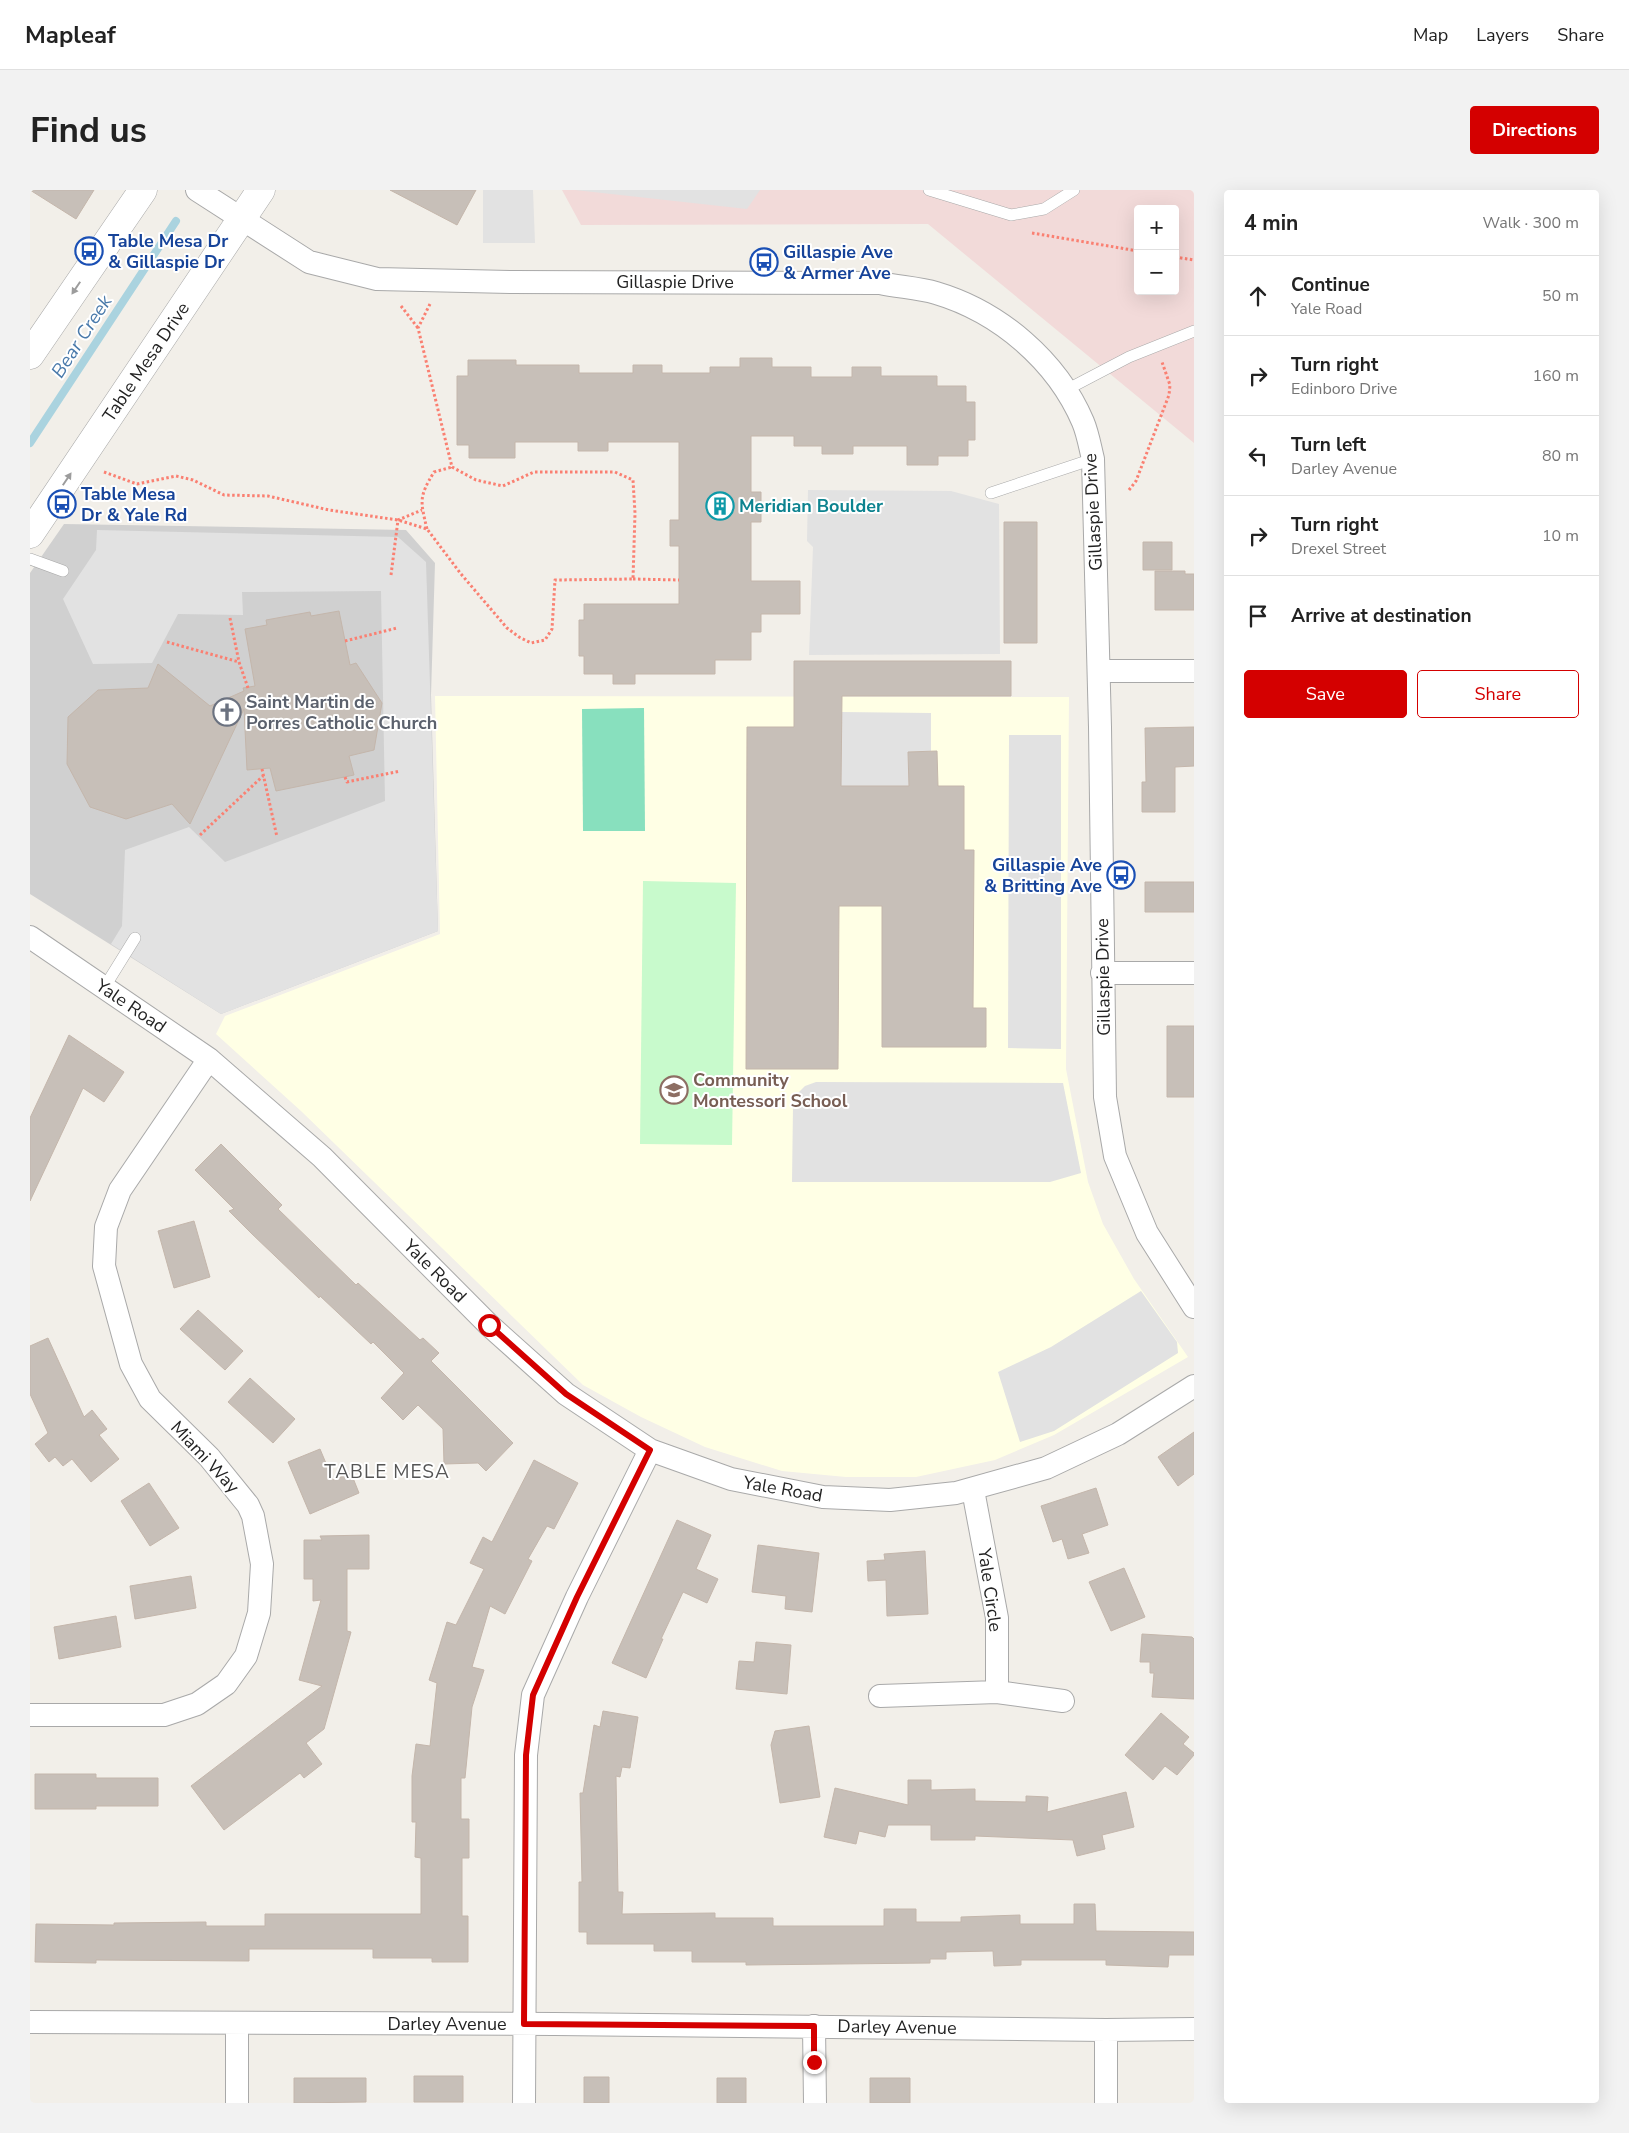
<!DOCTYPE html>
<meta charset="utf-8">
<style>
body{margin:0;font-family:"Nunito Sans",sans-serif;background:#f2f2f2;color:#222}
.controls{position:absolute;right:15px;top:15px;display:grid;overflow:hidden;border-radius:5px;box-shadow:0 5px 20px #0002}
.controls button{width:45px;height:45px;display:grid;place-items:center;padding:0;border:0;border-bottom:1px solid #e0e0e0;background:#fff;color:#222;font:25px sans-serif}
.stop{position:absolute;width:15px;height:15px;margin:-11px;border:4px solid #d40000;border-radius:50%;background:#fff}
.stop.end{background:#d40000;border-color:#fff;box-shadow:0 1px 5px #0008}
.list{margin:0;padding:0;list-style:none}
h2{display:flex;justify-content:space-between;align-items:center;height:65px;margin:0;padding:0 20px;font-size:21px}
h2 small{font-size:16px;font-weight:400;color:#767676}
.list li{display:grid;grid-template-columns:32px 1fr auto;gap:15px;align-items:center;box-sizing:border-box;height:80px;padding:0 20px;border-top:1px solid #e0e0e0}
.list b{display:block;font-size:19px;white-space:nowrap}
.list p{margin:0;font-size:16px;white-space:nowrap;color:#767676}
.list em{font-size:16px;font-style:normal;color:#767676}
.actions{display:flex;gap:10px;padding:15px 20px}
.actions a{flex:1;padding:11px 0;border:1px solid #d40000;border-radius:5px;text-align:center;font-size:18px;color:#d40000}
.actions .main{background:#d40000;color:#fff}
.icon{flex:none;width:28px;height:28px;fill:none;stroke:currentColor;stroke-width:2;stroke-linecap:round;stroke-linejoin:round}
.map{position:relative;flex:none;width:1164px;height:1913px;overflow:hidden;border-radius:5px}
header{display:flex;align-items:center;gap:30px;box-sizing:border-box;height:70px;padding:0 25px;background:#fff;border-bottom:1px solid #e0e0e0}
header strong{font-size:24px}
nav{display:flex;gap:28px;margin-inline-start:auto;font-size:18px}
.intro{display:flex;align-items:center;justify-content:space-between;box-sizing:border-box;height:120px;padding:0 30px}
h1{margin:0;font-size:35px}
.button{padding:12px 22px;border-radius:5px;background:#d40000;color:#fff;font-size:18px;font-weight:700}
main{display:flex;gap:30px;padding:0 30px}
aside{flex:1;background:#fff;border-radius:5px;box-shadow:0 5px 20px #0002}
.map>svg:first-child{display:block}
.commercial{fill:#f2dad9;fill-rule:evenodd}
.education{fill:#ffffe5}
.religious{fill:#d0d0d0}
.park{fill:#c8facc}
.pitch{fill:#88e0be}
.parking{fill:#e2e2e2}
.lines{fill:none;stroke-linecap:round;stroke-linejoin:round}
.stream{stroke:#aad3df;stroke-width:8}
.building{fill:#c7bfb8;stroke:#c4b6ab}
.service-casing{stroke:#a9a9a9;stroke-width:12}
.minor-casing{stroke:#a9a9a9;stroke-width:24}
.tertiary-casing{stroke:#a9a9a9;stroke-width:29}
.path{stroke:#fa8072;stroke-width:3;stroke-dasharray:2.5 2.5;stroke-linecap:butt}
.service{stroke:#fff;stroke-width:11}
.minor{stroke:#fff;stroke-width:22}
.tertiary{stroke:#fff;stroke-width:28}
.oneway{fill:#9c9c9c}
.route{stroke:#d40000;stroke-width:6}
.labels{text-anchor:middle;stroke-width:4;stroke-linejoin:round;paint-order:stroke}
.transit-label{font-size:18px;font-weight:bold;fill:#164399;stroke:#fff;text-anchor:start}
.street-label{font-size:18px;fill:#222;stroke:#fff}
.culture-label{font-size:18px;font-weight:bold;fill:#0d838f;stroke:#fff;text-anchor:start}
.worship-label{font-size:18px;font-weight:bold;fill:#5b616d;stroke:#fff;text-anchor:start}
.education-label{font-size:18px;font-weight:bold;fill:#785e54;stroke:#fff;text-anchor:start}
.water-label{font-size:19px;font-style:italic;fill:#4a7aab;stroke:#fff}
.neighbourhood-label{font-size:19px;letter-spacing:1px;fill:#555;stroke:#fff}
</style>
<header>
<strong>Mapleaf</strong>
<nav><a>Map</a><a>Layers</a><a>Share</a></nav>
</header>
<div class="intro"><h1>Find us</h1><a class="button">Directions</a></div>
<main>
<div class="map">
<svg width="1164" height="1913" viewBox="0 0 1164 1913">
<rect width="100%" height="100%" fill="#f2efe9"/>
<!-- commercial -->
<path class="commercial" d="M 532,0 L 1164,0 L 1164,253 L 898,34 L 551,35 ZM 1108,19 L 1145,19 L 1145,101 L 1108,101 Z"/>
<!-- education -->
<path class="education" d="M 405,506 L 1039,507 L 1036,879 L 1058,992 L 1073,1034 L 1104,1089 L 1158,1167 L 1024,1245 L 965,1270 L 886,1287 L 816,1287 L 752,1281 L 675,1257 L 611,1227 L 553,1195 L 271,921 L 186,844 L 195,826 L 410,744 Z"/>
<!-- religious -->
<path class="religious" d="M 34,334 L 376,340 L 405,373 L 401,505 L 408,741 L 191,824 L 0,704 L 0,383 Z"/>
<!-- park -->
<path class="park" d="M 613,691 L 706,693 L 702,955 L 610,954 Z"/>
<!-- pitch -->
<path class="pitch" d="M 614,518 L 615,641 L 553,641 L 552,519 Z"/>
<!-- parking -->
<path class="parking" d="M 453,0 L 503,0 L 505,53 L 453,53 Z
M 545,0 L 730,0 L 717,19 Z
M 778,300 L 921,301 L 969,314 L 970,464 L 779,465 L 783,357 L 777,351 Z
M 67,340 L 368,347 L 396,372 L 408,741 L 191,824 L 81,754 L 92,736 L 95,660 L 159,637 L 195,672 L 355,611 L 351,401 L 212,402 L 213,425 L 148,424 L 122,473 L 63,474 L 33,409 L 66,360 Z
M 811,522 L 901,523 L 901,561 L 878,562 L 879,579 L 900,596 L 811,596 Z
M 979,545 L 1031,545 L 1031,859 L 978,858 Z
M 786,892 L 1033,893 L 1051,983 L 1020,992 L 762,992 L 763,916 L 767,904 L 775,896 Z
M 1111,1101 L 1147,1152 L 1148,1163 L 1024,1241 L 990,1252 L 968,1182 L 1021,1157 Z"/>
<g class="lines">
<!-- stream -->
<path class="stream" d="M 0,253 L 146,31"/>
</g>
<!-- building -->
<path class="building" d="M 0,0 L 64,0 L 46,29 Z
M 360,0 L 446,0 L 427,35 Z
M 710,168 L 742,168 L 742,177 L 781,177 L 781,187 L 822,187 L 822,177 L 851,177 L 851,186 L 907,186 L 907,196 L 936,196 L 936,212 L 945,212 L 945,250 L 938,250 L 938,266 L 908,266 L 908,275 L 877,275 L 877,256 L 823,256 L 823,264 L 792,264 L 792,256 L 764,256 L 764,246 L 721,246 L 721,302 L 731,302 L 731,332 L 721,332 L 721,391 L 770,391 L 770,424 L 731,424 L 731,442 L 721,442 L 721,470 L 685,470 L 685,484 L 605,484 L 605,494 L 583,494 L 583,484 L 554,484 L 554,466 L 549,466 L 549,430 L 554,430 L 554,414 L 649,414 L 649,356 L 640,356 L 640,330 L 649,330 L 649,252 L 578,252 L 578,261 L 548,261 L 548,252 L 485,252 L 485,268 L 439,268 L 439,255 L 427,255 L 427,186 L 438,186 L 438,170 L 486,170 L 486,175 L 549,175 L 549,183 L 603,183 L 603,175 L 632,175 L 632,183 L 680,183 L 680,177 L 710,177 Z
M 974,332 L 1007,332 L 1007,453 L 974,453 Z
M 1113,352 L 1142,352 L 1142,380 L 1113,380 Z
M 1125,381 L 1155,381 L 1155,384 L 1164,384 L 1164,420 L 1125,420 Z
M 309,421 L 320,475 L 326,473 L 352,513 L 344,560 L 319,566 L 324,585 L 246,601 L 240,578 L 217,580 L 214,519 L 160,634 L 142,614 L 96,629 L 60,617 L 37,574 L 38,527 L 68,500 L 118,498 L 128,474 L 180,516 L 214,501 L 213,498 L 225,496 L 215,439 L 237,435 L 236,430 L 280,422 L 281,426 Z
M 764,471 L 981,471 L 981,506 L 812,506 L 811,596 L 879,596 L 878,562 L 907,561 L 908,596 L 934,596 L 934,660 L 944,660 L 943,818 L 956,818 L 956,857 L 852,857 L 852,716 L 809,716 L 808,879 L 716,879 L 717,537 L 764,537 Z
M 1164,537 L 1164,576 L 1145,577 L 1145,622 L 1112,622 L 1112,592 L 1116,592 L 1115,538 Z
M 1115,692 L 1164,692 L 1164,722 L 1115,722 Z
M 1137,836 L 1164,836 L 1164,907 L 1137,907 Z
M 39,845 L 94,882 L 74,912 L 53,898 L 0,1011 L 0,928 Z
M 191,954 L 252,1015 L 248,1019 L 326,1095 L 328,1093 L 390,1150 L 393,1148 L 409,1163 L 401,1171 L 483,1253 L 456,1281 L 448,1273 L 414,1274 L 413,1239 L 388,1215 L 373,1230 L 351,1208 L 374,1183 L 343,1152 L 341,1154 L 290,1106 L 289,1108 L 222,1044 L 199,1021 L 204,1019 L 165,980 Z
M 164,1031 L 180,1087 L 144,1098 L 128,1041 Z
M 168,1120 L 213,1161 L 195,1180 L 150,1139 Z
M 18,1148 L 54,1227 L 62,1220 L 77,1239 L 69,1245 L 89,1269 L 61,1292 L 42,1269 L 33,1276 L 25,1267 L 19,1272 L 5,1254 L 18,1243 L 0,1204 L 0,1156 Z
M 220,1188 L 265,1229 L 243,1253 L 198,1212 Z
M 1164,1242 L 1164,1284 L 1148,1296 L 1128,1267 Z
M 290,1259 L 303,1290 L 321,1283 L 329,1303 L 280,1324 L 258,1272 Z
M 504,1270 L 548,1293 L 524,1339 L 517,1336 L 498,1369 L 502,1371 L 475,1424 L 460,1416 L 442,1477 L 454,1480 L 442,1517 L 435,1588 L 431,1588 L 431,1629 L 439,1629 L 439,1668 L 432,1668 L 432,1726 L 438,1726 L 438,1772 L 402,1772 L 402,1768 L 343,1768 L 343,1759 L 219,1759 L 219,1771 L 66,1770 L 66,1773 L 5,1772 L 6,1734 L 84,1735 L 84,1733 L 176,1732 L 176,1736 L 235,1736 L 235,1724 L 391,1724 L 391,1668 L 385,1667 L 386,1632 L 382,1632 L 382,1586 L 386,1554 L 400,1556 L 407,1493 L 399,1490 L 417,1432 L 426,1435 L 454,1379 L 440,1373 L 453,1347 L 462,1352 Z
M 119,1293 L 149,1338 L 120,1356 L 91,1311 Z
M 1066,1298 L 1078,1335 L 1052,1344 L 1059,1363 L 1038,1369 L 1032,1349 L 1023,1352 L 1011,1316 Z
M 647,1330 L 681,1345 L 666,1379 L 688,1389 L 677,1413 L 653,1402 L 631,1449 L 633,1449 L 616,1488 L 582,1473 Z
M 339,1345 L 339,1379 L 317,1379 L 317,1441 L 321,1442 L 294,1539 L 276,1553 L 292,1574 L 274,1588 L 270,1583 L 194,1640 L 161,1596 L 292,1496 L 269,1490 L 291,1410 L 283,1411 L 283,1389 L 274,1389 L 274,1350 L 292,1350 L 290,1346 Z
M 728,1355 L 789,1363 L 782,1422 L 755,1419 L 756,1406 L 722,1402 Z
M 895,1361 L 898,1424 L 857,1426 L 856,1390 L 838,1391 L 837,1371 L 855,1370 L 854,1364 Z
M 1094,1378 L 1115,1427 L 1081,1441 L 1059,1392 Z
M 161,1386 L 166,1418 L 105,1429 L 100,1396 Z
M 86,1426 L 91,1457 L 29,1469 L 24,1437 Z
M 1112,1444 L 1162,1447 L 1164,1449 L 1164,1509 L 1122,1507 L 1124,1483 L 1120,1483 L 1120,1472 L 1110,1472 Z
M 726,1452 L 761,1455 L 757,1504 L 706,1499 L 709,1471 L 724,1472 Z
M 573,1521 L 608,1527 L 600,1578 L 592,1577 L 590,1587 L 586,1586 L 588,1702 L 593,1702 L 592,1724 L 685,1723 L 685,1728 L 743,1728 L 743,1736 L 854,1736 L 854,1719 L 886,1719 L 886,1732 L 931,1732 L 931,1727 L 990,1725 L 990,1734 L 1044,1734 L 1044,1714 L 1065,1714 L 1066,1741 L 1164,1742 L 1164,1765 L 1139,1765 L 1138,1777 L 1076,1775 L 1076,1770 L 991,1770 L 991,1775 L 964,1776 L 963,1761 L 916,1762 L 916,1769 L 900,1769 L 900,1773 L 716,1775 L 716,1772 L 662,1772 L 662,1761 L 624,1761 L 624,1754 L 557,1754 L 557,1742 L 549,1742 L 549,1692 L 552,1692 L 550,1603 L 553,1603 L 564,1535 L 570,1537 Z
M 1131,1523 L 1159,1547 L 1153,1554 L 1164,1563 L 1164,1565 L 1147,1585 L 1135,1576 L 1123,1590 L 1095,1565 Z
M 779,1536 L 790,1607 L 750,1613 L 741,1555 L 745,1541 Z
M 5,1584 L 66,1584 L 66,1588 L 128,1588 L 128,1616 L 66,1616 L 66,1619 L 5,1619 Z
M 878,1590 L 901,1590 L 901,1600 L 945,1599 L 945,1611 L 996,1612 L 996,1606 L 1018,1607 L 1017,1622 L 1096,1602 L 1104,1637 L 1072,1645 L 1075,1659 L 1047,1666 L 1043,1650 L 945,1646 L 945,1650 L 901,1650 L 901,1635 L 858,1635 L 855,1647 L 829,1641 L 826,1654 L 794,1647 L 805,1598 L 878,1615 Z
M 384,1886 L 433,1886 L 433,1912 L 384,1912 Z
M 554,1887 L 579,1887 L 579,1913 L 554,1913 Z
M 264,1888 L 336,1888 L 336,1912 L 264,1913 Z
M 687,1888 L 716,1888 L 716,1913 L 687,1913 Z
M 840,1888 L 880,1888 L 880,1913 L 840,1913 Z"/>
<g class="lines">
<!-- service casing -->
<g class="service-casing">
<path id="service" d="M 899,0 L 981,25 L 1014,19 L 1044,0
M 1036,200 L 1099,167 L 1164,141
M 961,303 L 1063,269
M 0,369 L 33,381
M 74,798 L 105,748"/>
</g>
<!-- minor casing -->
<g class="minor-casing">
<path id="minor" d="M 167,0 L 279,72 L 347,89 L 480,92 L 850,93 C 869,97 889,98 906,103 C 970,122 1027,171 1053,232 C 1058,244 1060,257 1063,269 L 1070,537 L 1075,907 L 1085,966 L 1117,1043 L 1164,1117
M 1069,481 L 1164,481
M 0,747 L 179,869 L 292,967 L 459,1135 L 536,1204 L 620,1260 L 701,1289 L 793,1307 L 860,1310 L 926,1303 L 1016,1278 L 1088,1244 L 1164,1196
M 1072,783 L 1164,783
M 943,1300 L 967,1428 L 967,1502
M 850,1506 L 967,1502 L 1033,1511
M 0,1525 L 134,1525 L 167,1514 L 196,1494 L 216,1466 L 229,1423 L 232,1374 L 223,1326 L 218,1315 L 179,1267 L 120,1209 L 101,1174 L 74,1076 L 76,1037 L 90,1000 L 179,869
M 0,1832 L 525,1834 L 1076,1840 L 1164,1839
M 207,1834 L 207,1913
M 784,1836 L 785,1913
M 494,1913 L 496,1565 L 503,1505 L 547,1407 L 620,1260
M 1076,1913 L 1076,1840"/>
</g>
<!-- tertiary casing -->
<g class="tertiary-casing">
<path id="tertiary" d="M 0,165 L 113,0
M 0,344 L 231,0"/>
</g>
<!-- path -->
<path class="path" d="M 1002,43 L 1108,61
M 1145,67 L 1164,70
M 371,116 L 388,138
M 74,282 L 107,294 L 146,286 L 163,290 L 194,305 L 238,306 L 299,320 L 368,330 L 397,339 L 431,384 L 477,438 L 489,447 L 501,453 L 515,450 L 522,439 L 525,390 L 603,389 L 605,323 L 603,290 L 585,282 L 504,282 L 473,296 L 446,290 L 422,277 L 388,138 L 400,114
M 1099,300 L 1106,291 L 1139,205 L 1140,195 L 1132,172
M 397,339 C 390,310 389,307 404,282 L 422,277
M 361,385 L 368,330 L 392,320
M 603,389 L 649,390
M 200,428 L 209,472 L 218,498
M 315,451 L 367,438
M 137,452 L 209,472
M 232,579 L 247,647
M 315,587 L 317,592 L 370,581
M 170,645 L 233,586"/>
<!-- service -->
<use href="#service" class="service"/>
<!-- minor -->
<use href="#minor" class="minor"/>
<!-- tertiary -->
<use href="#tertiary" class="tertiary"/>
</g>
<!-- one-way arrows -->
<defs><path id="oneway-solid" d="M-6-.8H1V-3.2L6.5 0L1 3.2V.8H-6Z" transform="scale(1.25)"/></defs>
<g class="oneway">
<use href="#oneway-solid" transform="translate(46 98) rotate(124)"/>
<use href="#oneway-solid" transform="translate(37 289) rotate(-56)"/>
</g>
<g class="lines">
<!-- route -->
<path class="route" d="M 459,1135 L 536,1204 L 620,1260 L 547,1407 L 503,1505 L 496,1565 L 494,1834 L 784,1836 L 784,1872"/>
</g>
<!-- icons -->
<defs>
<g id="bus-ring" transform="scale(1.4375)"><circle r="9.5" fill="#fff" stroke="#1a4fb4" stroke-width="1.5"/><path d="M-5-6H5V4H4V6H2V4H-2V6H-4V4H-5ZM-3.5-4V0h7V-4ZM-3.5 1.2v1.5H-2V1.2ZM2 1.2v1.5H3.5V1.2Z" fill="#1a4fb4"/></g>
<g id="building-ring" transform="scale(1.4375)"><circle r="9.5" fill="#fff" stroke="#0f9aa8" stroke-width="1.5"/><path d="M-4-6H4V6H1V3H-1V6H-4ZM-2.5-4.3h1.7v1.8h-1.7ZM.8-4.3h1.7v1.8H.8ZM-2.5-1h1.7V.8h-1.7ZM.8-1h1.7V.8H.8Z" fill="#0f9aa8"/></g>
<g id="church-ring" transform="scale(1.4375)"><circle r="9.5" fill="#fff" stroke="#6b7280" stroke-width="1.5"/><path d="M-1.2-6h2.4v3.5h3.3v2.4h-3.3V6h-2.4V-.1h-3.3v-2.4h3.3Z" fill="#6b7280"/></g>
<g id="school-ring" transform="scale(1.4375)"><circle r="9.5" fill="#fff" stroke="#8d6e63" stroke-width="1.5"/><path d="M0-5L7-2L0 1L-7-2ZM-4 1L0 2.5L4 1V4Q0 6-4 4Z" fill="#8d6e63"/></g>
</defs>
<g fill-rule="evenodd">
<use href="#bus-ring" x="59" y="61"/>
<use href="#bus-ring" x="734" y="72"/>
<use href="#bus-ring" x="32" y="314"/>
<use href="#building-ring" x="690" y="316"/>
<use href="#church-ring" x="197" y="522"/>
<use href="#bus-ring" x="1091" y="685"/>
<use href="#school-ring" x="644" y="900"/>
</g>
<g class="labels">
<!-- transit labels -->
<g class="transit-label">
<text x="78" y="57">Table Mesa Dr<tspan x="78" dy="21">&amp; Gillaspie Dr</tspan></text>
<text x="753" y="68">Gillaspie Ave<tspan x="753" dy="21">&amp; Armer Ave</tspan></text>
<text x="51" y="310">Table Mesa<tspan x="51" dy="21">Dr &amp; Yale Rd</tspan></text>
<text x="1072" y="681" text-anchor="end">Gillaspie Ave<tspan x="1072" dy="21">&amp; Britting Ave</tspan></text>
</g>
<!-- street labels -->
<g class="street-label">
<text x="645" y="98">Gillaspie Drive</text>
<text transform="translate(116 172) rotate(-56)" y="6">Table Mesa Drive</text>
<text transform="translate(1063 322) rotate(-93)" y="6">Gillaspie Drive</text>
<text transform="translate(1073 787) rotate(-91)" y="6">Gillaspie Drive</text>
<text transform="translate(101 816) rotate(34)" y="6">Yale Road</text>
<text transform="translate(405 1081) rotate(45)" y="6">Yale Road</text>
<text transform="translate(175 1267) rotate(47)" y="6">Miami Way</text>
<text transform="translate(753 1299) rotate(10)" y="6">Yale Road</text>
<text transform="translate(960 1400) rotate(82)" y="6">Yale Circle</text>
<text x="417" y="1840">Darley Avenue</text>
<text transform="translate(867 1837) rotate(1)" y="6">Darley Avenue</text>
</g>
<!-- culture labels -->
<g class="culture-label">
<text x="709" y="322">Meridian Boulder</text>
</g>
<!-- worship labels -->
<g class="worship-label">
<text x="216" y="518">Saint Martin de<tspan x="216" dy="21">Porres Catholic Church</tspan></text>
</g>
<!-- education labels -->
<g class="education-label">
<text x="663" y="896">Community<tspan x="663" dy="21">Montessori School</tspan></text>
</g>
<!-- water labels -->
<g class="water-label">
<text transform="translate(51 146) rotate(-57)" y="7">Bear Creek</text>
</g>
<!-- neighbourhood labels -->
<g class="neighbourhood-label">
<text x="357" y="1288">TABLE MESA</text>
</g>
</g>
</svg>
<div class="controls">
<button>+</button>
<button>−</button>
</div>
<div class="stop" style="left:459px;top:1135px"></div>
<div class="stop end" style="left:784px;top:1872px"></div>
</div>
<aside>
<h2>4 min<small>Walk · 300 m</small></h2>
<ul class="list">
<li><svg class="icon" aria-label="ahead" viewBox="0 0 24 24"><path d="M12 20V5M6 11l6-6 6 6"/></svg><div><b>Continue</b><p>Yale Road</p></div><em>50 m</em></li>
<li><svg class="icon" aria-label="right" viewBox="0 0 24 24"><path d="M7 20v-9h11M14 6l5 5-5 5"/></svg><div><b>Turn right</b><p>Edinboro Drive</p></div><em>160 m</em></li>
<li><svg class="icon" aria-label="left" viewBox="0 0 24 24"><path d="M17 20v-9H6M10 6l-5 5 5 5"/></svg><div><b>Turn left</b><p>Darley Avenue</p></div><em>80 m</em></li>
<li><svg class="icon" aria-label="right" viewBox="0 0 24 24"><path d="M7 20v-9h11M14 6l5 5-5 5"/></svg><div><b>Turn right</b><p>Drexel Street</p></div><em>10 m</em></li>
<li><svg class="icon" aria-label="arrive" viewBox="0 0 24 24"><path d="M6 21V4h12l-3 4 3 4H6"/></svg><div><b>Arrive at destination</b></div></li>
</ul>
<div class="actions"><a class="main">Save</a><a>Share</a></div>
</aside>
</main>
